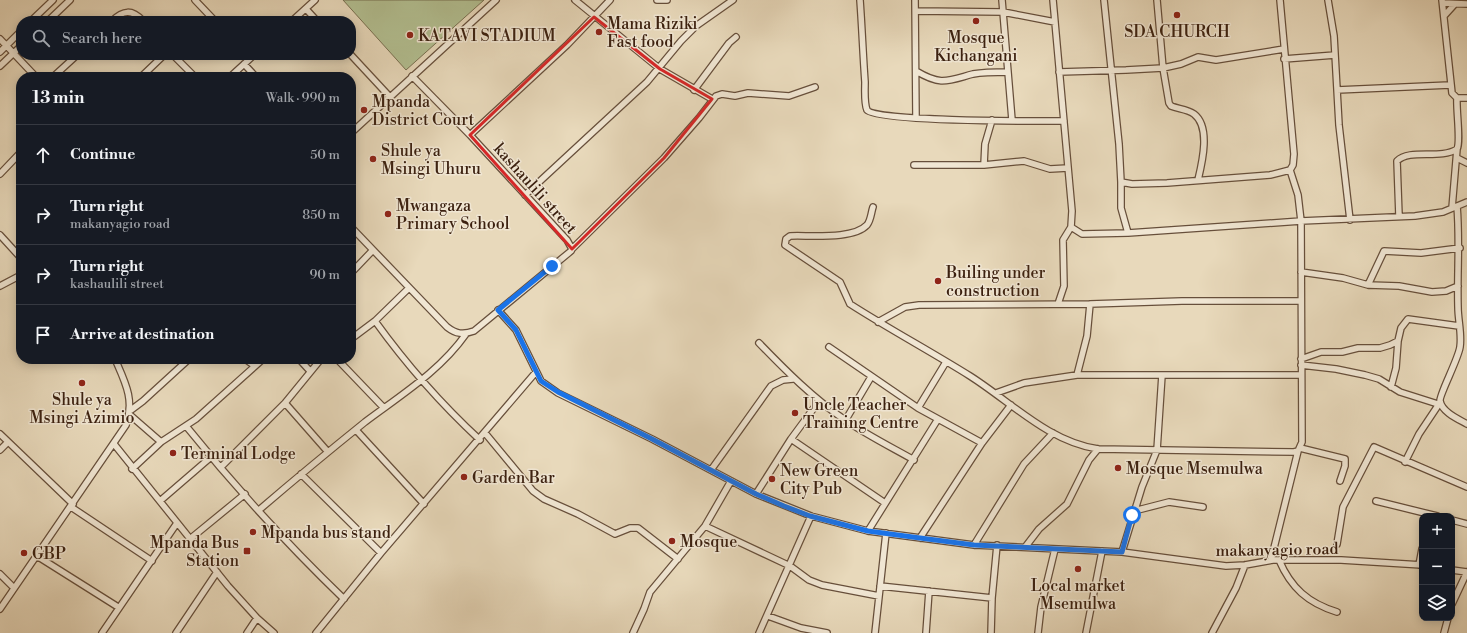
<!DOCTYPE html>
<meta charset="utf-8">
<style>
body{margin:0;font-family:"Libre Bodoni",serif;background:#20242c;color:#f1f3f6}
.controls{position:absolute;right:12px;bottom:12px;display:grid;overflow:hidden;border-radius:8px;box-shadow:0 2px 10px #0003}
.controls button{width:36px;height:36px;display:grid;place-items:center;padding:0;border:0;border-bottom:1px solid #363941;background:#171b24;color:#f1f3f6;font:20px sans-serif}
.stop{position:absolute;width:12px;height:12px;margin:-9px;border:3px solid #1a73e8;border-radius:50%;background:#fff}
.stop.end{background:#1a73e8;border-color:#fff;box-shadow:0 1px 4px #0008}
.list{margin:0;padding:0;list-style:none}
h2{display:flex;justify-content:space-between;align-items:center;height:52px;margin:0;padding:0 16px;font-size:17px}
h2 small{font-size:13px;font-weight:400;color:#9ea1a6}
.list li{display:grid;grid-template-columns:26px 1fr auto;gap:12px;align-items:center;box-sizing:border-box;height:60px;padding:0 16px;border-top:1px solid #363941}
.list b{display:block;font-size:15px;white-space:nowrap}
.list p{margin:0;font-size:13px;white-space:nowrap;color:#9ea1a6}
.list em{font-size:13px;font-style:normal;color:#9ea1a6}
.icon{flex:none;width:22px;height:22px;fill:none;stroke:currentColor;stroke-width:2;stroke-linecap:round;stroke-linejoin:round}
.map{position:relative;flex:none;width:1467px;height:633px;overflow:hidden}
.search{position:absolute;background:#171b24;box-shadow:0 2px 10px #0003;left:16px;top:16px;width:340px;height:44px;display:flex;align-items:center;gap:10px;box-sizing:border-box;padding:0 14px;border-radius:16px;color:#9ea1a6;font-size:15px}
.panel{position:absolute;background:#171b24;box-shadow:0 2px 10px #0003;left:16px;top:72px;width:340px;height:292px;border-radius:16px}
.map>svg:first-child{display:block}
.green{fill:#b3c092;stroke:#787051}
.lines{fill:none;stroke-linecap:round;stroke-linejoin:round}
.minor-casing{stroke:#674f3b;stroke-width:8}
.minor{stroke:#f0e6d3;stroke-width:5.5}
.route{stroke:#1a73e8;stroke-width:5}
.marked{fill:none;stroke:#d62828;stroke-width:3;stroke-linejoin:round}
.poi-dot{fill:#8f2418;stroke:#f0e6d3;stroke-width:1.5}
.labels{text-anchor:middle;stroke-width:3;stroke-linejoin:round;paint-order:stroke}
.poi-label{font-size:16px;fill:#3c2110;stroke:#f0e6d3;text-anchor:start}
.street-label{font-size:16px;fill:#3c2110;stroke:#f0e6d3}
</style>
<div class="map">
<svg width="1467" height="633" viewBox="0 0 1467 633">
<rect width="100%" height="100%" fill="#e8d9bb"/>
<filter id="stains"><feTurbulence type="fractalNoise" baseFrequency=".005" numOctaves="4"/><feColorMatrix values="0 0 0 0 .2 0 0 0 0 .09 0 0 0 0 .02 0 0 0 .5 -.17"/></filter>
<radialGradient id="worn" r=".72"><stop offset=".6" stop-color="#630" stop-opacity="0"/><stop offset="1" stop-color="#630" stop-opacity=".3"/></radialGradient>
<!-- green -->
<path class="green" d="M 343,0 L 484,0 L 406,70 Z"/>
<g class="lines">
<!-- minor casing -->
<g class="minor-casing">
<path id="minor" d="M 195,0 L 215,21
M 575,0 L 660,69 L 712,99
M 657,0 L 667,0
M 860,0 C 862,27 863,55 865,82 C 865,90 864,103 867,110 C 874,122 1041,121 1064,121
M 915,0 L 916,118
M 1002,0 L 1012,120
M 1053,0 L 1072,211 L 1071,227 L 1063,240 L 1064,286 L 1058,304
M 1104,0 L 1119,144 L 1121,182 L 1121,208 L 1128,233
M 1157,0 L 1163,68 L 1169,103 L 1171,106 C 1178,109 1187,109 1194,114 C 1211,127 1202,163 1198,180
M 1328,0 L 1334,36 L 1339,125 L 1350,220
M 1442,0 L 1452,93 L 1457,98 L 1467,98
M 1443,3 L 1467,4
M 306,9 L 317,21
M 916,11 L 1003,12 L 1055,22
M 1444,16 L 1454,5
M 31,21 L 53,0
M 48,21 L 70,0
M 112,21 C 123,10 132,9 143,21
M 292,21 L 315,0
M 0,39 L 36,77
M 0,52 L 21,31
M 173,55 L 195,77
M 351,55 L 390,97
M 1284,59 L 1335,55
M 244,64 L 256,77
M 0,66 L 21,46
M 916,71 C 941,86 947,81 973,74 C 984,72 997,72 1008,72
M 1059,72 L 1126,70 L 1163,68 L 1181,64 L 1198,57 L 1216,60 L 1284,49
M 53,77 L 77,55
M 141,77 L 164,55
M 230,77 L 254,55
M 694,90 L 729,43 L 736,37
M 1337,90 L 1450,85
M 351,133 L 496,0
M 470,135 L 567,45 L 610,0
M 1457,158 L 1467,163
M 914,165 L 984,165 L 1024,161 L 1050,169 L 1068,168
M 984,165 L 985,144 L 992,120
M 0,174 L 21,152
M 1121,182 L 1132,184 L 1167,183 L 1270,175 L 1290,170 L 1293,165 L 1294,154 L 1280,0
M 525,195 L 647,82 L 681,41 L 696,26 L 733,0
M 1457,206 C 1460,240 1457,273 1458,307 C 1458,320 1462,334 1460,347 C 1458,360 1439,395 1440,401 C 1442,412 1458,419 1467,424
M 873,207 C 871,213 871,220 867,225 C 853,240 809,235 790,236 L 786,239 L 785,245 L 840,282 L 850,304 C 889,329 930,351 970,376 C 1011,402 1049,442 1098,449 L 1294,452 L 1298,451 L 1302,442 L 1301,221 L 1298,195 L 1290,170
M 1452,208 L 1457,149
M 1399,216 L 1397,161 C 1410,148 1440,160 1457,149 C 1461,142 1456,109 1457,98
M 351,227 L 447,327 C 456,334 463,335 474,331 L 571,251 L 572,249 L 567,240 L 470,135 L 412,76
M 1071,227 L 1082,234 L 1128,233 L 1301,221 L 1415,216 L 1443,212 L 1467,202
M 0,235 L 21,258
M 572,249 L 664,158 L 699,118 L 716,96 L 722,94 L 735,96 L 748,93 L 789,96 L 815,87
M 1301,272 L 1343,278 L 1368,285 L 1399,286 L 1432,292 L 1446,291 L 1458,286
M 351,273 L 373,250
M 1368,285 L 1384,251 L 1421,253 L 1460,248
M 0,286 L 21,275
M 498,310 L 516,330 L 541,381 L 558,393 L 652,439 L 756,494 L 811,516 L 868,531 L 974,545 L 1122,552 L 1226,566 L 1245,565 L 1273,560 L 1341,560 L 1422,565
M 375,321 C 406,364 440,403 480,440
M 878,322 L 905,307 L 919,305 L 1090,304 L 1182,301 L 1300,301
M 351,339 L 375,321 L 409,288
M 759,343 C 786,371 813,398 845,420 C 867,435 891,447 914,460
M 829,347 L 918,408 L 982,443
M 245,359 L 255,366
M 299,359 L 310,371
M 337,359 L 384,408
M 1301,359 L 1321,352 L 1342,352 L 1358,348 L 1380,348 L 1390,345 L 1398,341 L 1401,328 L 1408,319 L 1459,326
M 1301,365 L 1336,369 L 1365,375 L 1379,379 L 1400,392 L 1441,405
M 1077,375 L 1087,336 L 1090,304
M 1391,387 L 1396,368 L 1398,341
M 996,393 L 1024,383 L 1077,375 L 1301,375
M 285,403 L 328,452
M 918,408 L 946,362
M 131,410 L 143,401 L 189,359
M 130,415 L 161,442
M 845,421 L 871,377
M 186,426 C 235,487 288,545 344,599
M 356,430 L 424,504
M 485,433 L 533,491 L 544,499 L 578,514 L 615,534 L 630,528 L 638,528 L 678,559
M 0,434 L 73,504
M 791,439 L 885,503
M 114,444 L 228,586 L 257,618 L 274,633
M 1300,448 L 1345,459 L 1345,466 L 1340,481
M 0,450 L 8,442
M 1405,462 L 1419,434 L 1439,404
M 221,467 L 285,403 L 321,359
M 132,469 L 161,442 L 196,419 L 263,359
M 711,470 L 771,386 L 783,380 L 793,379
M 301,474 L 381,553
M 756,494 L 791,439 L 819,401
M 160,501 L 211,457
M 1376,501 L 1437,516
M 71,507 L 152,561
M 259,510 C 294,480 329,451 365,422 C 401,395 440,371 466,334
M 1134,511 L 1169,502 L 1203,507
M 1452,520 L 1467,524
M 705,526 L 790,566 L 809,580 L 822,585 L 879,596
M 868,531 L 938,419
M 920,538 L 982,443 L 1011,405
M 190,539 L 245,494
M 1337,544 L 1343,507 L 1374,447 L 1467,487
M 974,545 L 1024,464 L 1053,433
M 1026,546 L 1039,529 L 1067,504 L 1089,460 L 1098,449
M 1122,552 L 1142,487 L 1157,450 L 1162,375
M 37,556 L 118,607
M 1271,560 L 1298,451
M 1279,560 C 1291,588 1308,603 1337,612
M 1419,565 L 1422,549
M 1452,570 L 1467,572
M 0,574 L 14,588
M 880,586 L 992,598
M 1452,604 L 1467,572
M 0,609 L 126,425 C 135,400 125,382 115,359
M 768,616 L 801,628 L 827,633
M 102,633 L 177,523
M 176,633 L 217,572
M 247,633 L 257,618
M 316,633 L 381,553 L 536,372
M 633,633 L 644,609 L 650,592 L 705,526 L 731,481
M 759,633 L 811,516
M 875,633 L 886,533
M 926,633 L 929,591
M 991,633 L 992,598 L 997,545
M 1038,633 L 1041,607 L 1055,549
M 1086,633 L 1102,551
M 1212,633 L 1236,588 L 1245,565
M 1444,633 L 1448,618"/>
</g>
<!-- minor -->
<use href="#minor" class="minor"/>
</g>
<g class="lines">
<!-- route -->
<path class="route" d="M 552,266 L 498,310 L 516,330 L 541,381 L 558,392 L 652,439 L 756,494 L 784,506 L 810,516 L 868,531 L 920,538 L 974,545 L 1122,552 L 1132,515"/>
</g>
<!-- marked area -->
<path class="marked" d="M 594,17 L 660,69 L 712,99 L 664,158 L 572,249 L 470,135 Z"/>
<!-- markers -->
<g class="poi-dot">
<circle cx="1177" cy="15" r="4"/>
<circle cx="976" cy="21" r="4"/>
<circle cx="599" cy="32" r="4"/>
<circle cx="410" cy="35" r="4"/>
<circle cx="364" cy="110" r="4"/>
<circle cx="373" cy="159" r="4"/>
<circle cx="388" cy="214" r="4"/>
<circle cx="938" cy="281" r="4"/>
<circle cx="82" cy="383" r="4"/>
<circle cx="795" cy="413" r="4"/>
<circle cx="173" cy="453" r="4"/>
<circle cx="1118" cy="468" r="4"/>
<circle cx="464" cy="477" r="4"/>
<circle cx="772" cy="479" r="4"/>
<circle cx="253" cy="532" r="4"/>
<circle cx="672" cy="541" r="4"/>
<rect x="243" y="547" width="8" height="8" rx="2"/>
<circle cx="24" cy="553" r="4"/>
<circle cx="1078" cy="569" r="4"/>
</g>
<g class="labels">
<!-- poi labels -->
<g class="poi-label">
<text x="607" y="29">Mama Riziki<tspan x="607" dy="18">Fast food</tspan></text>
<text x="1177" y="37" text-anchor="middle">SDA CHURCH</text>
<text x="418" y="41">KATAVI STADIUM</text>
<text x="976" y="43" text-anchor="middle">Mosque<tspan x="976" dy="18">Kichangani</tspan></text>
<text x="372" y="107">Mpanda<tspan x="372" dy="18">District Court</tspan></text>
<text x="381" y="156">Shule ya<tspan x="381" dy="18">Msingi Uhuru</tspan></text>
<text x="396" y="211">Mwangaza<tspan x="396" dy="18">Primary School</tspan></text>
<text x="946" y="278">Builing under<tspan x="946" dy="18">construction</tspan></text>
<text x="82" y="405" text-anchor="middle">Shule ya<tspan x="82" dy="18">Msingi Azimio</tspan></text>
<text x="803" y="410">Uncle Teacher<tspan x="803" dy="18">Training Centre</tspan></text>
<text x="181" y="459">Terminal Lodge</text>
<text x="1126" y="474">Mosque Msemulwa</text>
<text x="780" y="476">New Green<tspan x="780" dy="18">City Pub</tspan></text>
<text x="472" y="483">Garden Bar</text>
<text x="261" y="538">Mpanda bus stand</text>
<text x="680" y="547">Mosque</text>
<text x="239" y="548" text-anchor="end">Mpanda Bus<tspan x="239" dy="18">Station</tspan></text>
<text x="32" y="559">GBP</text>
<text x="1078" y="591" text-anchor="middle">Local market<tspan x="1078" dy="18">Msemulwa</tspan></text>
</g>
<!-- street labels -->
<g class="street-label">
<text transform="translate(536 188) rotate(48)" y="6">kashaulili street</text>
<text transform="translate(1277 549) rotate(-1)" y="6">makanyagio road</text>
</g>
</g>
<rect width="100%" height="100%" filter="url(#stains)"/>
<rect width="100%" height="100%" fill="url(#worn)"/>
</svg>
<div class="controls">
<button>+</button>
<button>−</button>
<button><svg class="icon" aria-label="layers" viewBox="0 0 24 24"><path d="M12 4l9 5-9 5-9-5zM3 14l9 5 9-5"/></svg></button>
</div>
<div class="stop" style="left:1132px;top:515px"></div>
<div class="stop end" style="left:552px;top:266px"></div>
<div class="search"><svg class="icon" aria-label="search" viewBox="0 0 24 24"><circle cx="10" cy="10" r="6"/><path d="M15 15l6 6"/></svg>Search here</div>
<section class="panel">
<h2>13 min<small>Walk · 990 m</small></h2>
<ul class="list">
<li><svg class="icon" aria-label="ahead" viewBox="0 0 24 24"><path d="M12 20V5M6 11l6-6 6 6"/></svg><div><b>Continue</b></div><em>50 m</em></li>
<li><svg class="icon" aria-label="right" viewBox="0 0 24 24"><path d="M7 20v-9h11M14 6l5 5-5 5"/></svg><div><b>Turn right</b><p>makanyagio road</p></div><em>850 m</em></li>
<li><svg class="icon" aria-label="right" viewBox="0 0 24 24"><path d="M7 20v-9h11M14 6l5 5-5 5"/></svg><div><b>Turn right</b><p>kashaulili street</p></div><em>90 m</em></li>
<li><svg class="icon" aria-label="arrive" viewBox="0 0 24 24"><path d="M6 21V4h12l-3 4 3 4H6"/></svg><div><b>Arrive at destination</b></div></li>
</ul>
</section>
</div>
